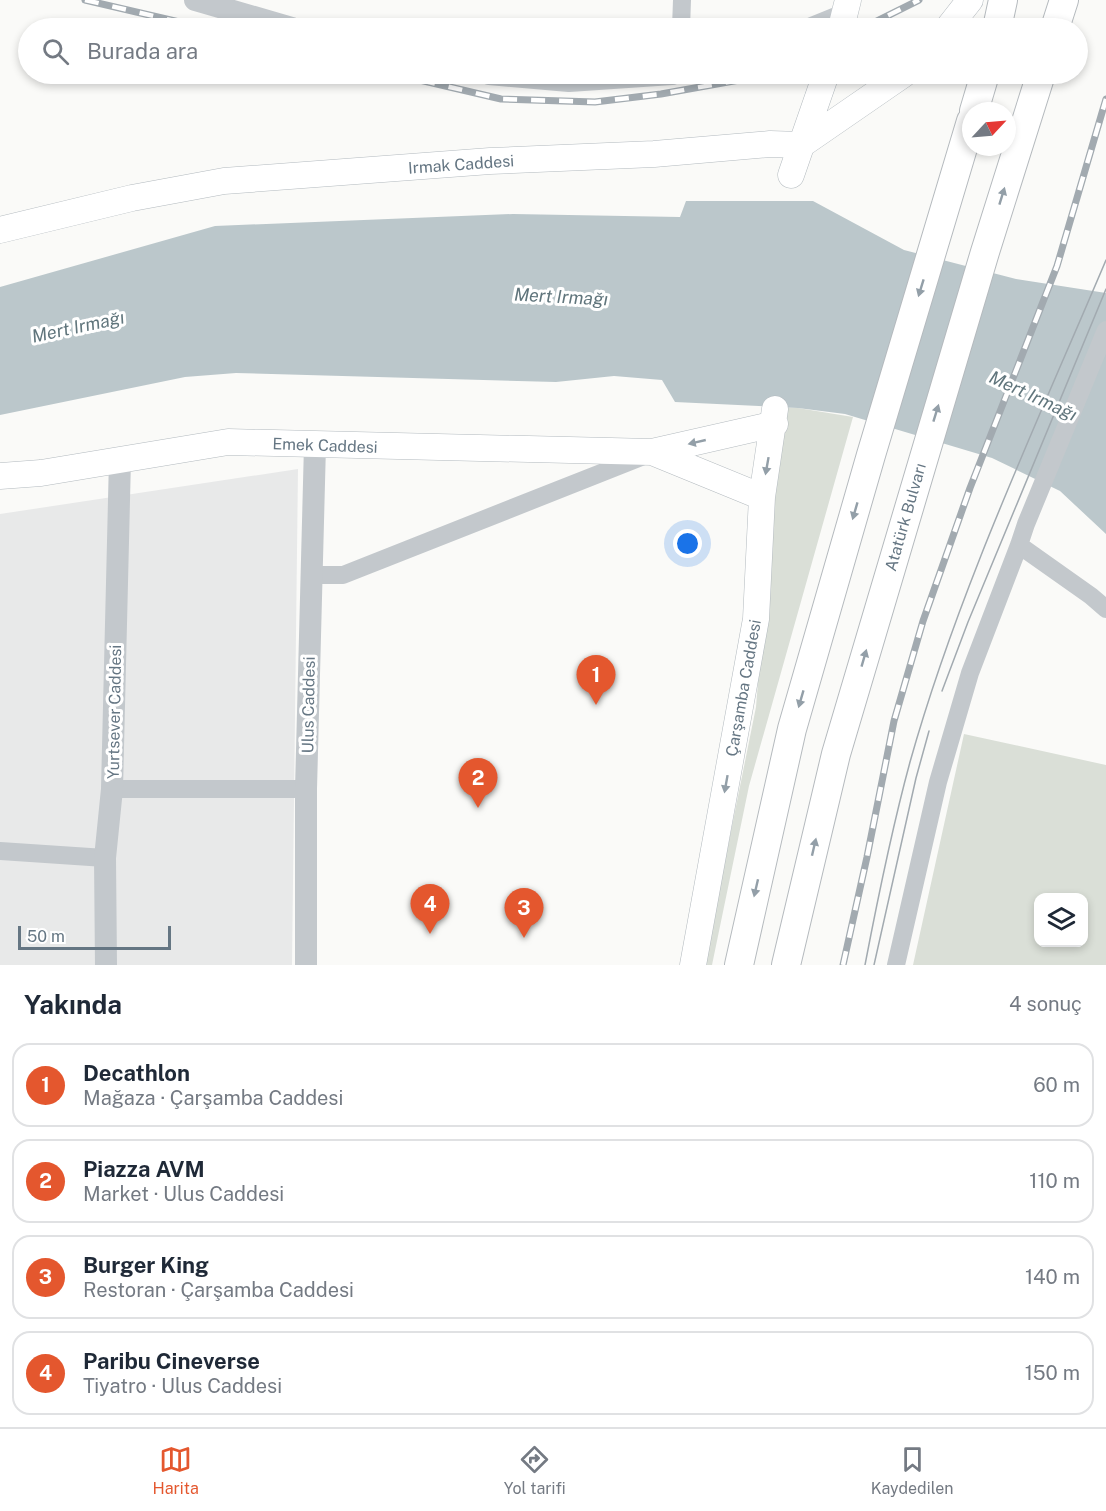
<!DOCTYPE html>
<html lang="tr">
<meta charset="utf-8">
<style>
body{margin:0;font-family:"Public Sans",sans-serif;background:#f6f6f7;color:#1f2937}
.controls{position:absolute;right:18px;bottom:18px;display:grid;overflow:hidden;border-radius:12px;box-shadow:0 3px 9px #0003}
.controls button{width:54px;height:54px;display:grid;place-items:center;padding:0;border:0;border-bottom:2px solid #e0e1e3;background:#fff;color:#1f2937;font:30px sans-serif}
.compass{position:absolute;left:962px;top:102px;width:54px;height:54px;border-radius:50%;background:#fff;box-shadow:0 3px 9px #0003;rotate:64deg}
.scale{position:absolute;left:18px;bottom:15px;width:153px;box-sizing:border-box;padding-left:6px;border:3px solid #657683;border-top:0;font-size:16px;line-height:21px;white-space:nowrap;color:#657683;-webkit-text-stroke:4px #fff;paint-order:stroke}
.you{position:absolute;left:688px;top:544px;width:21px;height:21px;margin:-15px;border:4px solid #fff;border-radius:50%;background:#1a73e8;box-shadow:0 0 0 9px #1a73e833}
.badge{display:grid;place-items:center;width:39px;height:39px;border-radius:50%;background:#e4572e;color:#fff;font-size:20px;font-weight:700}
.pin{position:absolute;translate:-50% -50px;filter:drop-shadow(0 2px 3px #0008)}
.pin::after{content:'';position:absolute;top:32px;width:21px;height:18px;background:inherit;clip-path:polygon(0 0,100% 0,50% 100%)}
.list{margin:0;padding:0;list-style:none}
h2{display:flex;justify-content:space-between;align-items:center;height:78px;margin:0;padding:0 24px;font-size:26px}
h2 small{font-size:20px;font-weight:400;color:#747a83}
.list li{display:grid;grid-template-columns:39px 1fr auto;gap:18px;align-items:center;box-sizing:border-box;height:84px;margin:0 12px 12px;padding:0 12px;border:2px solid #e0e1e3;border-radius:18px}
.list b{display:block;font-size:22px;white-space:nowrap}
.list p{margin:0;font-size:20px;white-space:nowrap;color:#747a83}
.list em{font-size:20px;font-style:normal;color:#747a83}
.icon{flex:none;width:33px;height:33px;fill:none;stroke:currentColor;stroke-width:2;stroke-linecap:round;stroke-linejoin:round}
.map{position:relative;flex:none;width:1106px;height:965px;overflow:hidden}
.search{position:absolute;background:#fff;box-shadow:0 3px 9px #0003;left:18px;right:18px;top:18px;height:66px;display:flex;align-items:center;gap:15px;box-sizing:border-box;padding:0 21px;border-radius:33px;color:#747a83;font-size:22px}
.sheet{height:462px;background:#fff}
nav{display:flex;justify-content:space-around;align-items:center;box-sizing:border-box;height:84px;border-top:2px solid #e0e1e3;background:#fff;font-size:16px;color:#747a83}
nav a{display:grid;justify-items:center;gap:3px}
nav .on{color:#e4572e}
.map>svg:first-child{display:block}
.built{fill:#e8e9e9}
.green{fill:#dadfd7;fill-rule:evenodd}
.water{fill:#bbc7cb}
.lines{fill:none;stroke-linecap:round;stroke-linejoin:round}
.secondary-casing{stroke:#b3babf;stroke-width:27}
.primary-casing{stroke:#b5babe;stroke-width:30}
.minor{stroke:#c3c8cc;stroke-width:18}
.tertiary{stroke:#c3c8cc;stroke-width:22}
.secondary{stroke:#fff;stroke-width:26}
.primary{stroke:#fff;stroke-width:28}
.tram{stroke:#a2aab0;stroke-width:1.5}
.rail-casing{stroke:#a2aab0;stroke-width:7}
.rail{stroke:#fff;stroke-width:4.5;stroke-dasharray:14;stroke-linecap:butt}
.oneway{fill:#939fa8}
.labels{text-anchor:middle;stroke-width:6;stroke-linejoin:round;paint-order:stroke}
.street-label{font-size:16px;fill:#657683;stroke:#fff}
.water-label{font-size:18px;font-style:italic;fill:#60757c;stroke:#fff}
</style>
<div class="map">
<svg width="1106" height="965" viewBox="0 0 1106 965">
<rect width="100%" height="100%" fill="#fafaf8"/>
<!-- built -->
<path class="built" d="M 298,469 L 292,965 L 0,965 L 0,514 Z"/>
<!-- green -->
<path class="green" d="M 780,407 L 798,408 L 853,417 L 749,786 L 712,965 L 704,965 L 756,707 Z
M 964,734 L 1106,765 L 1106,965 L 913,965 ZM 1038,898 L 1084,898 L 1084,942 L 1038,942 Z"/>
<!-- water -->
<path class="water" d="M 686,201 L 813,201 L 904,250 L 1016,279 L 1106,293 L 1106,534 L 1060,491 L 992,458 L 845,414 L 798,408 L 675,402 L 662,380 L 614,376 L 556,382 L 236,373 L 185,377 L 0,415 L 0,287 L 215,226 L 513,214 L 680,217 Z"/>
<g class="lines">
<!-- secondary casing -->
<g class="secondary-casing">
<path id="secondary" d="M 841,28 L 848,0
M 948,28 L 970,0
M 791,175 L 826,74
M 0,230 L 132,198 L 224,181 L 490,161 L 654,154 L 770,144 L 801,145 L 904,74
M 652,452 L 762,497
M 0,476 L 41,473 L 228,442 L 652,452 L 775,424
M 693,965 L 756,619 L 762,497 L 775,409"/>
</g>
<!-- primary casing -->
<g class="primary-casing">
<path id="primary" d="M 997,28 L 1003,0
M 1055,28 L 1064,0
M 974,111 L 985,74
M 739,965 L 792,729 L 871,455 L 971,121
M 786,965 L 836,754 L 985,252 L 1041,74"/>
</g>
<!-- minor -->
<path class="minor" d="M 681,28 L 682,0
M 1019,545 L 1091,596 L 1106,609
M 311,575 L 343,575 L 644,456
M 112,789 L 306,789
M 0,851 L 105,858
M 896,965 L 938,782 L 970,673 L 1019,545 L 1026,524 L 1106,330"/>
<!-- tertiary -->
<path class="tertiary" d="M 195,0 L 292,28
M 812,28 L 844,15
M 489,74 L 569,81 L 672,74
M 106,965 L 105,858 L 112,789 L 120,459
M 306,965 L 306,789 L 315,445"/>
<!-- secondary -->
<use href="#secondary" class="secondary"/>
<!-- primary -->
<use href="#primary" class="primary"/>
<!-- tram -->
<path class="tram" d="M 942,691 L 968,622 L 1106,289
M 865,965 C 878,897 892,828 910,762 C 958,591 1037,423 1106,260
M 874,965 L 916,778 L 929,731"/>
<!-- rail casing -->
<g class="rail-casing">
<path id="rail" d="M 85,0 L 205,28
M 863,28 L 919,0
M 394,74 L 501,99 L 595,102 L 661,94 L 756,77 L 763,74
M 843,965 L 867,857 L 894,721 L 923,621 L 970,488 L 1057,266 L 1106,99"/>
</g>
<!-- rail -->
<use href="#rail" class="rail"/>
</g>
<!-- one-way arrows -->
<defs><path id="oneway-solid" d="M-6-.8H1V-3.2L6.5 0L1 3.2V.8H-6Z" transform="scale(1.5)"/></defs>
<g class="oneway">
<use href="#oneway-solid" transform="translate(1002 196) rotate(-73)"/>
<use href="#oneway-solid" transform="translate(921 288) rotate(107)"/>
<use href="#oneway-solid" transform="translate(936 413) rotate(-73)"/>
<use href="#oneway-solid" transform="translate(697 442) rotate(167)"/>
<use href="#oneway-solid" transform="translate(767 466) rotate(100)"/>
<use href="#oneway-solid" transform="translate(855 511) rotate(106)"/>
<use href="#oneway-solid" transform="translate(864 658) rotate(-74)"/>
<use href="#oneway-solid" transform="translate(801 699) rotate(106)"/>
<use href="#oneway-solid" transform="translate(726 784) rotate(100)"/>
<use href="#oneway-solid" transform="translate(814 847) rotate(-77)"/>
<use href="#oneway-solid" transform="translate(756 888) rotate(103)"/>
</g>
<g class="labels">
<!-- street labels -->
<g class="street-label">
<text transform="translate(461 164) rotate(-4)" y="6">Irmak Caddesi</text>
<text transform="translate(325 445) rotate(2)" y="6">Emek Caddesi</text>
<text transform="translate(905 517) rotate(-74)" y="6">Atatürk Bulvarı</text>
<text transform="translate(743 688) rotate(-80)" y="6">Çarşamba Caddesi</text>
<text transform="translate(308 705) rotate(-89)" y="6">Ulus Caddesi</text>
<text transform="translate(114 712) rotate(-89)" y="6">Yurtsever Caddesi</text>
</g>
<!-- water labels -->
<g class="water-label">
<text transform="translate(561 297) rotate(3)" y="6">Mert Irmağı</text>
<text transform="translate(78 327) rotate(-12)" y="6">Mert Irmağı</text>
<text transform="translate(1033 396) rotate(25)" y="6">Mert Irmağı</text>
</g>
</g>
</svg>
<div class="controls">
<button><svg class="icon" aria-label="layers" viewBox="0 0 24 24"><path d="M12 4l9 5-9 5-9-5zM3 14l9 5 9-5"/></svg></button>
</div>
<svg class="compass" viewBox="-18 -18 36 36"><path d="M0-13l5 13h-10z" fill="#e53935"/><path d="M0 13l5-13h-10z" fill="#747a83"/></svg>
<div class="scale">50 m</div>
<div class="you"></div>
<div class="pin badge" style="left:596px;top:705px">1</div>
<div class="pin badge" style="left:478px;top:808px">2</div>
<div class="pin badge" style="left:524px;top:938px">3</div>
<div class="pin badge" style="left:430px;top:934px">4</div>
<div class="search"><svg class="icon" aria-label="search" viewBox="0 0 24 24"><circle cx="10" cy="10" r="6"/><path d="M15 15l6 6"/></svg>Burada ara</div>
</div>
<section class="sheet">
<h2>Yakında<small>4 sonuç</small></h2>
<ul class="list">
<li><span class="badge">1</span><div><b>Decathlon</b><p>Mağaza · Çarşamba Caddesi</p></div><em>60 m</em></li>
<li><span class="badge">2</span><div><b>Piazza AVM</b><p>Market · Ulus Caddesi</p></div><em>110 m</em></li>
<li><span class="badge">3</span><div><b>Burger King</b><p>Restoran · Çarşamba Caddesi</p></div><em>140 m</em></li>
<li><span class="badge">4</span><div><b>Paribu Cineverse</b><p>Tiyatro · Ulus Caddesi</p></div><em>150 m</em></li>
</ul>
</section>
<nav>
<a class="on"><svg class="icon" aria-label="map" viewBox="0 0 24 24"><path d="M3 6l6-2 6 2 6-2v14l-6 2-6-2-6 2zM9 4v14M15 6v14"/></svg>Harita</a>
<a><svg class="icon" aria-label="directions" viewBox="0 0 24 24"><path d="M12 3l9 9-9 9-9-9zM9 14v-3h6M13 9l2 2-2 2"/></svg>Yol tarifi</a>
<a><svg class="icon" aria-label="saved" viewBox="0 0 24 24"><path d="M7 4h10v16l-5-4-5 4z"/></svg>Kaydedilen</a>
</nav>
